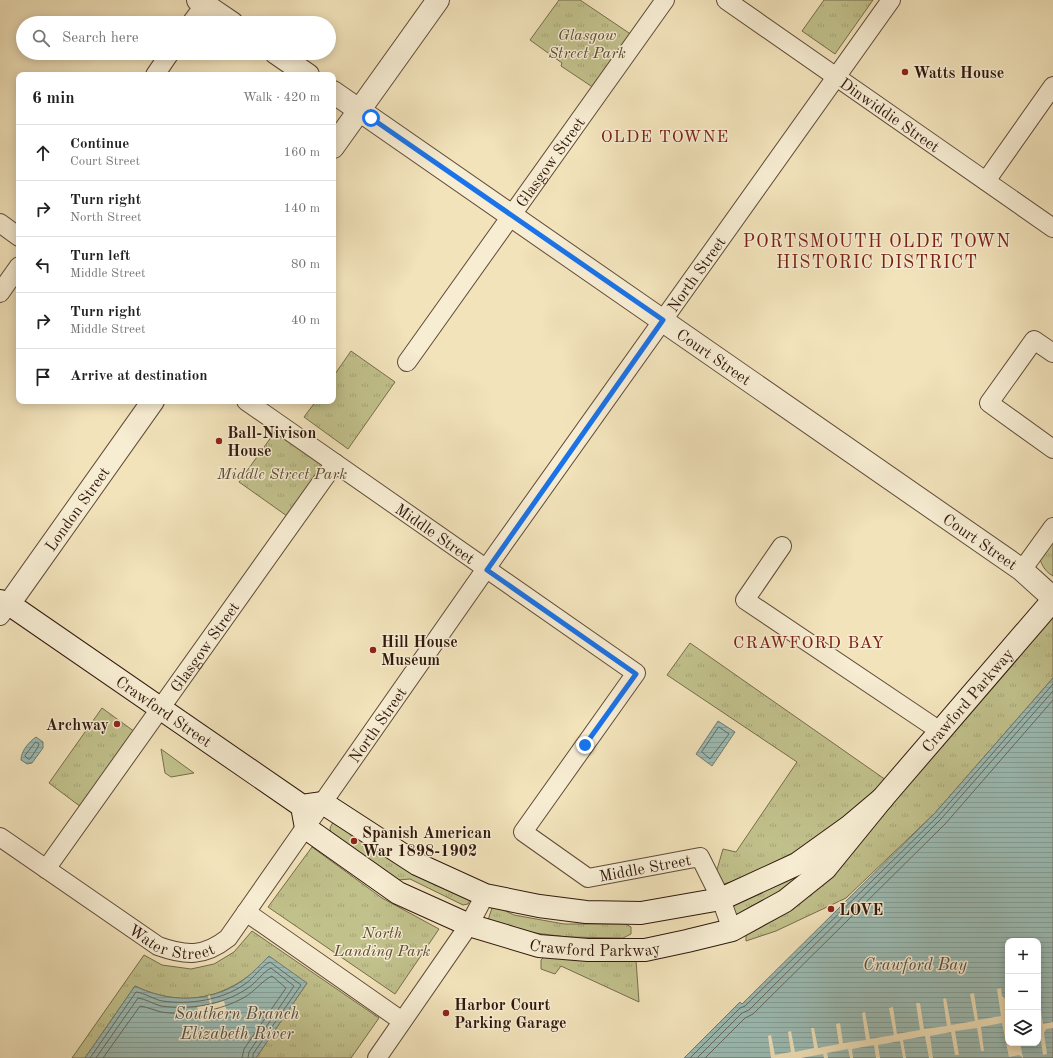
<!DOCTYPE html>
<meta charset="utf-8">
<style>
body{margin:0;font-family:"Old Standard TT",serif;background:#f2f2f2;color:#222}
.controls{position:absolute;right:12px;bottom:12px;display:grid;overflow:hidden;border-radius:8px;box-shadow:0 2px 10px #0003}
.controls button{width:36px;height:36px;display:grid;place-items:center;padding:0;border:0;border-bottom:1px solid #e0e0e0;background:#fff;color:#222;font:20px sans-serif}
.stop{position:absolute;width:12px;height:12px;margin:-9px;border:3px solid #1a73e8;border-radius:50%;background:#fff}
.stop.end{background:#1a73e8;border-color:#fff;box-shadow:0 1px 4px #0008}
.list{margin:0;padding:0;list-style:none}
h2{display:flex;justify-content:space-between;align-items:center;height:52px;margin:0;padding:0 16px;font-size:17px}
h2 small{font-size:13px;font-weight:400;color:#767676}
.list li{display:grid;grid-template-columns:26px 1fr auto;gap:12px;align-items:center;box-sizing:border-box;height:56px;padding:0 16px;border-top:1px solid #e0e0e0}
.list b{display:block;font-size:15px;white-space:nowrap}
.list p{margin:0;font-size:13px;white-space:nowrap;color:#767676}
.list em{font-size:13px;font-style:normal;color:#767676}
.icon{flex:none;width:22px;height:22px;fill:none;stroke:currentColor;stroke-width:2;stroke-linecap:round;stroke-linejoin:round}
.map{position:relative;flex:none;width:1053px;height:1058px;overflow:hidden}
.search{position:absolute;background:#fff;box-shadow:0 2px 10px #0003;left:16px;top:16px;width:320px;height:44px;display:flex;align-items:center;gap:10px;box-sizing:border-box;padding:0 14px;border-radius:22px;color:#767676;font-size:15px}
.panel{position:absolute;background:#fff;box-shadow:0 2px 10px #0003;left:16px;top:72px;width:320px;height:332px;border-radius:8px}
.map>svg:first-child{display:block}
.grass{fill:url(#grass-tufts);stroke:#786c4c}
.garden{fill:#c1c18c;stroke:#786c4c}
.water{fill:url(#water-rules);stroke:#717b72;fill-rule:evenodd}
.pier{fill:#f2e3bb}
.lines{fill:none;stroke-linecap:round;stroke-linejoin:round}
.shore{stroke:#666a62;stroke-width:1}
.minor-casing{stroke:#604b38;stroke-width:20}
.tertiary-casing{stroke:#604b38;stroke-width:24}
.secondary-casing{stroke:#30180d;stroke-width:24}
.minor{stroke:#f7edd3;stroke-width:18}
.tertiary{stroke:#f7edd3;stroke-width:22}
.secondary{stroke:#f7edd3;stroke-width:22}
.route{stroke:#1a73e8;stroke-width:5}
.poi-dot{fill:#8f2418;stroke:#f7edd3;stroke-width:1.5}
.labels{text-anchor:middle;stroke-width:3;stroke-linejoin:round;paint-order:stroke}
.park-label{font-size:16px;font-style:italic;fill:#5c4b33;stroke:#f7edd3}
.poi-label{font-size:16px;font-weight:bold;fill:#30180d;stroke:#f7edd3;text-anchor:start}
.street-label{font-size:16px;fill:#30180d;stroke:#f7edd3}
.neighbourhood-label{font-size:17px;letter-spacing:1px;fill:#7a1f14;stroke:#f7edd3}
.water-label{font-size:17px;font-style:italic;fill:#565248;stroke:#f7edd3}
.quarter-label{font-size:18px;letter-spacing:1px;fill:#7a1f14;stroke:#f7edd3}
</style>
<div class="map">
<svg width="1053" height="1058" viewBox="0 0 1053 1058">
<defs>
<pattern id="grass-tufts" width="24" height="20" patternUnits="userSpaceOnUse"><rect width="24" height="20" fill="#c1c18c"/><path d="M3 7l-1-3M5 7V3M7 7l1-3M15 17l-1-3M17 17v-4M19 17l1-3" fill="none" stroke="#a6a578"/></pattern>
<pattern id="water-rules" width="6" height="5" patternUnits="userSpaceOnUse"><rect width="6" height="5" fill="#9cbdb6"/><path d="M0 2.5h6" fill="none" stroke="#87a29b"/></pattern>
</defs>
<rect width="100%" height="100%" fill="#f2e3bb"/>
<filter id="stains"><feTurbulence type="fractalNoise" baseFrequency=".005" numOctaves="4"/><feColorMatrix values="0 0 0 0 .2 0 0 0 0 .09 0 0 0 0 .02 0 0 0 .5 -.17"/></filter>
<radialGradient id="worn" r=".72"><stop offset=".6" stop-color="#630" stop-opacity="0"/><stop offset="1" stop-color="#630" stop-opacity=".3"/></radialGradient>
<!-- grass -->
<path class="grass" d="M 559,0 L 580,0 L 632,35 L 594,88 L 561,66 L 562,63 L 530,40 Z
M 824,0 L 873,0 L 835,54 L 802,31 Z
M 351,351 L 395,382 L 348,449 L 304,417 L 316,401 L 333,401 L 333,377 Z
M 277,429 L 324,463 L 287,516 L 239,482 Z
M 1053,529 L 1053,576 C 1042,570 1040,560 1037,549 Z
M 1053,617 L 1053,678 L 935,813 L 846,898 L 776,931 L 746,941 L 746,932 Z
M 690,643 L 886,780 L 850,816 L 772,868 L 724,884 L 716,873 L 723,849 L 736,852 L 797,762 L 667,675 Z
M 102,708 L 135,732 L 81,807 L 49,783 Z
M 333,822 L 470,900 L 468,904 L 463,905 L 410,879 L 398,880 L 331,835 L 330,828 Z
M 312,847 L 382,898 L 439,929 L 395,994 L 268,907 Z
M 832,847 L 818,870 L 740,918 L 732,912 L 734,903 Z
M 492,908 L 499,908 L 514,915 L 564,924 L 626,924 L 631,927 L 631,934 L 623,938 L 567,937 L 495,928 L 488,920 Z
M 252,931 L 379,1018 L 351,1058 L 256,1058 L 307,983 L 256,970 C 220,1001 178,1007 135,986 L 85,1058 L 72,1058 L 144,955 L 162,965 L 191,969 L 214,964 L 234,952 Z
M 546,955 L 636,960 L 639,1002 L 561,966 L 555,974 L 541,969 L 541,960 Z"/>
<!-- garden -->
<path class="garden" d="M 161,749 L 194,773 L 171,777 L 165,773 Z"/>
<!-- water -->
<path class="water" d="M 1053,678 L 1053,1058 L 684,1058 L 740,1002 L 742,1004 L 935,813 ZM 1008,941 L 1038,941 L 1038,1043 L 1008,1043 Z
M 718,721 L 735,732 L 712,766 L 696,754 Z
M 36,737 L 43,742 L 43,748 L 32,763 L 27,764 L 21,760 C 21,751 29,742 36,737 Z
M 269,956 L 307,983 L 256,1058 L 85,1058 L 135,986 C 169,1003 210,1003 242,981 C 252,974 261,964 269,956 Z"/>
<!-- pier -->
<path class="pier" d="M 1001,988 L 1002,996 L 1008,1001 L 1008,1043 L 1020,1043 L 1023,1058 L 1019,1055 L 1009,1057 L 1002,1023 L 981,1027 L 984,1051 L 981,1051 L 977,1028 L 955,1031 L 959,1055 L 955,1055 L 951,1032 L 930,1036 L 933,1058 L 929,1058 L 925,1036 L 903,1040 L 906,1058 L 903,1058 L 900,1041 L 878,1045 L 880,1058 L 876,1058 L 874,1045 L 852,1049 L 853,1058 L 850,1058 L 848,1049 L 827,1053 L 828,1058 L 824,1058 L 823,1054 L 801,1058 L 771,1058 L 768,1036 L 771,1035 L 775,1055 L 791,1052 L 788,1032 L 791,1031 L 795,1052 L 814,1048 L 811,1028 L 814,1028 L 818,1048 L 839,1044 L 836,1024 L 840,1023 L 843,1043 L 866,1040 L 862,1013 L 865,1012 L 870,1039 L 894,1035 L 889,1008 L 893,1007 L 897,1034 L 920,1030 L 916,1003 L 920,1003 L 924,1029 L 947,1026 L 943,999 L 946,998 L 951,1025 L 975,1021 L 970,994 L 974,993 L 978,1020 L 1001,1016 L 997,989 Z
M 210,995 L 212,1004 L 224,1001 L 228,1016 L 201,1022 L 197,1007 L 210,1004 L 208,996 Z
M 1039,997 L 1043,1024 L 1053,1022 L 1053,1028 L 1046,1029 L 1044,1033 L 1047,1054 L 1043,1055 L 1040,1034 L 1038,1034 L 1038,1025 L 1040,1024 L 1038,1012 Z"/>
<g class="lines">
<!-- shore -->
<path class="shore" d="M 719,727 L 729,734 L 710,759 L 702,752 Z
M 36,742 L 39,744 L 38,747 L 30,759 L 28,759 L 25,756 Z
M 90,1058 L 136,992 C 145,993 153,999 162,1001 C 190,1005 222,1000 245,984 C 254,978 261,966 270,962 L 301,985 L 253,1054 L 253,1058
M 96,1058 L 138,998 C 146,999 153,1004 161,1006 C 190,1010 223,1005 248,988 C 256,983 263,972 271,968 L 294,986 L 249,1052 L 248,1058
M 103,1058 L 140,1006 C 147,1007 154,1010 161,1012 C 190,1016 220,1011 245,997 C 255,991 263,980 272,976 L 286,988 L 244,1049 L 242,1058
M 690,1058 L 740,1008 L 745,1006 L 938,816 L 1053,684
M 697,1058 L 742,1013 L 749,1010 L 941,819 L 1053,691
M 705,1058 L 745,1018 L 753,1014 L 946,823 L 1053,700"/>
<!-- minor casing -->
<g class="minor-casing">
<g id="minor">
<path id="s1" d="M 726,0 L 1053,228"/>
<path d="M 191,23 L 208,0"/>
<path d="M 155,75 L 170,53"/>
<path d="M 986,181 L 1053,86"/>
<path d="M 0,223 L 19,237"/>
<path d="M 0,293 L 19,266"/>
<path d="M 1053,353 L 1034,340 L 989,403 L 1053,449"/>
<path id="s2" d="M 407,362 L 665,0"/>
<path id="s3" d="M 246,401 L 636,673 L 523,832 L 588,878 L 700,857 L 721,899 L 732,930"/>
<path d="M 782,546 L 745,600 L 940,731"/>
<path d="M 1022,570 L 1053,527"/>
<path d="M 0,616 L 9,604"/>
<path id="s4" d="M 0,837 L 158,946 C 186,956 204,957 228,938 L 497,553 L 891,0"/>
<path id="s5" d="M 46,869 L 335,463"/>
<path d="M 246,912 L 402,1021"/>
<path d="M 377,1058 L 469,925 L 485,895"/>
</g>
</g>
<!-- tertiary casing -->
<g class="tertiary-casing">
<g id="tertiary">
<path d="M 198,0 L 232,23"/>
<path d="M 276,53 L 308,75"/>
<path id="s6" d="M 333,92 L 1022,570 L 1053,598"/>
<path d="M 333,147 L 438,0"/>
<path id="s7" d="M 9,604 L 153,401"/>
</g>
</g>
<!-- secondary casing -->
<g class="secondary-casing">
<g id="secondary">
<path id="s8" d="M 0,601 L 9,604 L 302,806 L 323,803 L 417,864 L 485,895 L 539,906 L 586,912 L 641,913 L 721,899 L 797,864 L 850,826 L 882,799"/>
<path id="s9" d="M 302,806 L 306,828 L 398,893 L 469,925 L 539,946 L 588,950 L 645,950 L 687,941 L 732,930 L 785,901 L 825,869 L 882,799 L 1053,600"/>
</g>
</g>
<!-- minor -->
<use href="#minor" class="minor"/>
<!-- tertiary -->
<use href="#tertiary" class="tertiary"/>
<!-- secondary -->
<use href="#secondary" class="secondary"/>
</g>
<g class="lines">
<!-- route -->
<path class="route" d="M 371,118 L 663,320 L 487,570 L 636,674 L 585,745"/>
</g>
<!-- markers -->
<g class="poi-dot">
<circle cx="905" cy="72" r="4"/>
<circle cx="219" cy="441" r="4"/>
<circle cx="373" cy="650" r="4"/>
<circle cx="117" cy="724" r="4"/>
<circle cx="354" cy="841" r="4"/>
<circle cx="831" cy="909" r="4"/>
<circle cx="446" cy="1013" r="4"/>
</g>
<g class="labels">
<!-- park labels -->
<g class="park-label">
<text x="587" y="40">Glasgow<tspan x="587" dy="18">Street Park</tspan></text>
<text x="282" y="479">Middle Street Park</text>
<text x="382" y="938">North<tspan x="382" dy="18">Landing Park</tspan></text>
</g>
<!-- poi labels -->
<g class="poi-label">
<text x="913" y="78">Watts House</text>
<text x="227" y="438">Ball-Nivison<tspan x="227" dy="18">House</tspan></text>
<text x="381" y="647">Hill House<tspan x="381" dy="18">Museum</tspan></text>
<text x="109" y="730" text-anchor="end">Archway</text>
<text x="362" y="838">Spanish American<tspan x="362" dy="18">War 1898-1902</tspan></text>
<text x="839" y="915">LOVE</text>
<text x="454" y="1010">Harbor Court<tspan x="454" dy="18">Parking Garage</tspan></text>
</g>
<!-- street labels -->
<g class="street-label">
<text dy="6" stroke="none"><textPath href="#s1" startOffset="200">Dinwiddie Street</textPath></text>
<text dy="6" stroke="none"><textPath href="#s2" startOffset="246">Glasgow Street</textPath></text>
<text dy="6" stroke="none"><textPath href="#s4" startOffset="1079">North Street</textPath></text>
<text dy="6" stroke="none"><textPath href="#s6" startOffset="464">Court Street</textPath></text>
<text dy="6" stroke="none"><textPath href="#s7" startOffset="117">London Street</textPath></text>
<text dy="6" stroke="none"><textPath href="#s3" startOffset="231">Middle Street</textPath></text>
<text dy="6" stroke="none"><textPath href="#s6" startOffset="788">Court Street</textPath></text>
<text dy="6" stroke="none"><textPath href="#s5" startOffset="273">Glasgow Street</textPath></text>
<text dy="6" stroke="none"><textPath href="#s9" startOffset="814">Crawford Parkway</textPath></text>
<text dy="6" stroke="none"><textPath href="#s8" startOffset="198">Crawford Street</textPath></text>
<text dy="6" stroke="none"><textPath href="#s4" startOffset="527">North Street</textPath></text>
<text dy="6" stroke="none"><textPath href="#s3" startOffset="808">Middle Street</textPath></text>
<text dy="6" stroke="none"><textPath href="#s4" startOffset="204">Water Street</textPath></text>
<text dy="6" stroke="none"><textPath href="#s9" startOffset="342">Crawford Parkway</textPath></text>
</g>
<!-- neighbourhood labels -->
<g class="neighbourhood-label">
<text x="665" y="142">OLDE TOWNE</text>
<text x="809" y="648">CRAWFORD BAY</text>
</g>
<!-- water labels -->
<g class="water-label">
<text x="915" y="970">Crawford Bay</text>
<text x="237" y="1019">Southern Branch<tspan x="237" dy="20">Elizabeth River</tspan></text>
</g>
<!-- quarter labels -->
<g class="quarter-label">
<text x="877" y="247">PORTSMOUTH OLDE TOWN<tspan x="877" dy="21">HISTORIC DISTRICT</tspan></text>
</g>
</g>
<rect width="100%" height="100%" filter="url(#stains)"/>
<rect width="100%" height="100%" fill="url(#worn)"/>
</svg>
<div class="controls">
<button>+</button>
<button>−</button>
<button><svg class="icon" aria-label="layers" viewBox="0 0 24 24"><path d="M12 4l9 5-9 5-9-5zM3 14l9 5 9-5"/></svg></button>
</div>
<div class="stop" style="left:371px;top:118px"></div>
<div class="stop end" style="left:585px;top:745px"></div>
<div class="search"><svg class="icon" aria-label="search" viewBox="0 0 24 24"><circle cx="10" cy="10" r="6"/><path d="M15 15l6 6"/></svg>Search here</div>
<section class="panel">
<h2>6 min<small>Walk · 420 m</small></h2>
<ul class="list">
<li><svg class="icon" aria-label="ahead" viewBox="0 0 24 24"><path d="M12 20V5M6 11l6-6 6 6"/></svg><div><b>Continue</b><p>Court Street</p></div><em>160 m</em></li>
<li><svg class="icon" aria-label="right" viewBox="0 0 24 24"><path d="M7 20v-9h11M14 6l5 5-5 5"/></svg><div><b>Turn right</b><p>North Street</p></div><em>140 m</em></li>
<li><svg class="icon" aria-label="left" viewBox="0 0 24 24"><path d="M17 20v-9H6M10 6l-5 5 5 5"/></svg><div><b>Turn left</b><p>Middle Street</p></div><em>80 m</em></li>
<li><svg class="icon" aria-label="right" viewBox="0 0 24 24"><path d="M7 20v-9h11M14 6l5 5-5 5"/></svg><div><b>Turn right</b><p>Middle Street</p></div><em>40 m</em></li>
<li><svg class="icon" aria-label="arrive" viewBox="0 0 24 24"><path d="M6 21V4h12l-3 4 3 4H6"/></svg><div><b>Arrive at destination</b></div></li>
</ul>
</section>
</div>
